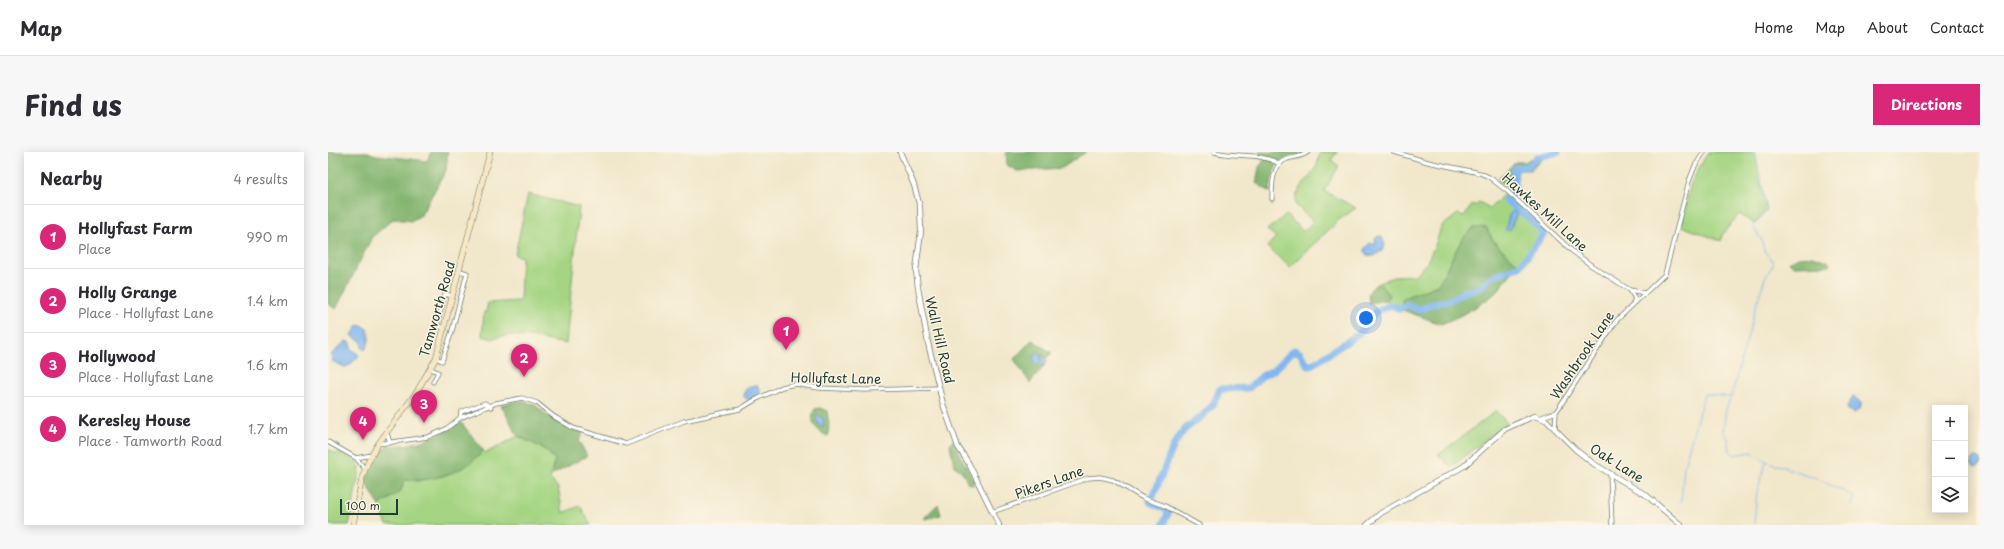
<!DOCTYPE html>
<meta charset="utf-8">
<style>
body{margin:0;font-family:"Playpen Sans",sans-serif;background:#f7f7f7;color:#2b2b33}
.controls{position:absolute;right:12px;bottom:12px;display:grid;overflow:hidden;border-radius:0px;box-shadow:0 2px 10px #0003}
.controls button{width:36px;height:36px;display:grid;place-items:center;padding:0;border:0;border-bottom:1px solid #e1e1e2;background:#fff;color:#2b2b33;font:20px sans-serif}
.scale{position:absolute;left:12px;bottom:10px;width:58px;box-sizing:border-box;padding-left:4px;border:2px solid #1f3d34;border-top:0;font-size:11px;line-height:14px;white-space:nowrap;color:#1f3d34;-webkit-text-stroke:3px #fcf5e5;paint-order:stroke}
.you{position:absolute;left:1038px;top:166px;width:14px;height:14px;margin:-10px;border:3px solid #fff;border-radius:50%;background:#1a73e8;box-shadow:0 0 0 6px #1a73e833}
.badge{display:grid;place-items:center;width:26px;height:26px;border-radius:50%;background:#db2777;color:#fff;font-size:13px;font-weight:700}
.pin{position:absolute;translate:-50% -33px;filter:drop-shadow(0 1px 2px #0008)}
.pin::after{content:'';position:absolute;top:21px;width:14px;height:12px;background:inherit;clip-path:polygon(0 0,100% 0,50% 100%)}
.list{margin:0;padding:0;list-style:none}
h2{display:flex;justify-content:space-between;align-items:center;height:52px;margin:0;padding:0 16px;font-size:17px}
h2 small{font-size:13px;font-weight:400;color:#7c7c81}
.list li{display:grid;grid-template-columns:26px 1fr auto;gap:12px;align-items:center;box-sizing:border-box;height:64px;padding:0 16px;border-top:1px solid #e1e1e2}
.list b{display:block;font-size:15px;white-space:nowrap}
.list p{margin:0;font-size:13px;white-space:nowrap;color:#7c7c81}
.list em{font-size:13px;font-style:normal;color:#7c7c81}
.icon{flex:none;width:22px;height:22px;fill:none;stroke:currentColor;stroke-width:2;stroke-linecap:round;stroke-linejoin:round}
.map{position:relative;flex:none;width:1652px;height:373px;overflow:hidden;border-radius:0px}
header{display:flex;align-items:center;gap:24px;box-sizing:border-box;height:56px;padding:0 20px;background:#fff;border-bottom:1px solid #e1e1e2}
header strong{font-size:19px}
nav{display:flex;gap:22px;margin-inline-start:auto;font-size:14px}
.intro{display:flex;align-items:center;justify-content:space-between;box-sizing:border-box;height:96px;padding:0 24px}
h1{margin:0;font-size:28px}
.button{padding:10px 18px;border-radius:0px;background:#db2777;color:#fff;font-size:14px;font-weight:700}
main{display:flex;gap:24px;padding:0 24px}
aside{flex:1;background:#fff;border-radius:0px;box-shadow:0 2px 10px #0003}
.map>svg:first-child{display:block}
.green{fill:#a5d583;stroke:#62895c}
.forest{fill:#84b671;stroke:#527a52}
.water{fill:#81b7f0;stroke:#507a92}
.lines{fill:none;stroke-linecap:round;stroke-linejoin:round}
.stream{stroke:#81b7f0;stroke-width:1}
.river{stroke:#81b7f0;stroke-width:7}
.minor-casing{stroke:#687868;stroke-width:5}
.tertiary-casing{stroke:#687868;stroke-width:6}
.secondary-casing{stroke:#687868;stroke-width:6}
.minor{stroke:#fff;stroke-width:3.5}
.tertiary{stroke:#fff;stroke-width:4.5}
.secondary{stroke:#f8e7c3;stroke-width:5}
.labels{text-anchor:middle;stroke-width:3;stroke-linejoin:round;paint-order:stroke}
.street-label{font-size:13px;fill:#1f3d34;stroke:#fcf5e5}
</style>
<header>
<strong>Map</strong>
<nav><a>Home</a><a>Map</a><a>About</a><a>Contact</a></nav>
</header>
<div class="intro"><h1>Find us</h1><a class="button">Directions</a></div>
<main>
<aside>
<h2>Nearby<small>4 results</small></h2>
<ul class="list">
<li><span class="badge">1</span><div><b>Hollyfast Farm</b><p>Place</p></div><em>990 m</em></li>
<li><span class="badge">2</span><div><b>Holly Grange</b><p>Place · Hollyfast Lane</p></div><em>1.4 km</em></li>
<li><span class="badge">3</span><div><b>Hollywood</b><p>Place · Hollyfast Lane</p></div><em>1.6 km</em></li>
<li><span class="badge">4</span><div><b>Keresley House</b><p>Place · Tamworth Road</p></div><em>1.7 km</em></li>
</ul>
</aside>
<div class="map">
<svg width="1652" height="373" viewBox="0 0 1652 373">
<rect width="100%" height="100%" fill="#fcf5e5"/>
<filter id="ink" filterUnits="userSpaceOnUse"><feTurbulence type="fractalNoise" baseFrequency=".025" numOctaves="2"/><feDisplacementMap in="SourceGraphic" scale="8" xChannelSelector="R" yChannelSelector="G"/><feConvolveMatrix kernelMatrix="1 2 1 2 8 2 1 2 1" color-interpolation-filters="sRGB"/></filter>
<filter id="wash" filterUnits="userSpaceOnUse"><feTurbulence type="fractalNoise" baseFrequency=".012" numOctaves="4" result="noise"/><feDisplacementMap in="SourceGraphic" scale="16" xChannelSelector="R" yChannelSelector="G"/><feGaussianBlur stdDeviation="0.9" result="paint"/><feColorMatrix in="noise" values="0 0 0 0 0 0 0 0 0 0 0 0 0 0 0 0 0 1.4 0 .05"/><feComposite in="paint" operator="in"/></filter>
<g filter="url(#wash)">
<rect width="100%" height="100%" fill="#f1e7ca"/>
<!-- green -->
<path class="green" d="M 992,0 L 1009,0 L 1003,8 L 1011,14 L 996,39 L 1028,56 L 1012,67 L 962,115 L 939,95 L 948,85 L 939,78 L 958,63 L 975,79 L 985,70 L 968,53 C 964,40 983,26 988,15 C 990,11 991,5 992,0 Z
M 1380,0 L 1427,0 L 1439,59 L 1428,70 L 1427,72 L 1411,62 L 1394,83 L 1393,89 L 1353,74 L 1363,31 Z
M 1177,41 L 1216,81 L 1192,114 L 1166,90 L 1158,75 L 1134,87 L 1110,133 L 1075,146 L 1072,157 L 1063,153 L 1059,148 L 1061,142 L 1051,131 L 1068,124 L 1088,123 L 1099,110 L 1108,91 L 1113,75 L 1130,62 L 1136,64 L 1145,52 L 1148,54 L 1151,50 L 1162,56 Z
M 200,42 L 251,55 L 238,192 C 220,189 181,178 165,187 L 154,184 L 156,160 L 158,160 L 160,151 L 192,149 L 194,105 L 187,103 Z
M 1168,259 L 1179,271 L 1123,315 L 1110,303 Z
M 190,284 L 218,298 L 227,308 L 222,327 L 230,336 L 235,361 L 252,354 L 263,373 L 59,373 L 51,353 L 72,340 L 77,328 L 91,329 L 150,305 L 155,298 L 158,301 Z
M 0,297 L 9,302 L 11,300 L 30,311 L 32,316 L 21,373 L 0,373 Z"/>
<!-- forest -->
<path class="forest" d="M 0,0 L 40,0 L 47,3 L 99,9 L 103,0 L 120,0 L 118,18 L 93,63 L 83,69 L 65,67 L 44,85 L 8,157 L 0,152 Z
M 678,0 L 758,0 L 734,16 L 689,19 L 679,13 Z
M 931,0 L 975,1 C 949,8 945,12 942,40 L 928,31 L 931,15 L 937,7 L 932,5 Z
M 1212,2 L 1214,7 L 1203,18 L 1192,18 L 1189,21 L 1189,44 L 1170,27 L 1187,10 L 1197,10 Z
M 1158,75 L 1166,90 L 1192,114 C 1180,121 1175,135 1165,143 C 1150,155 1131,165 1113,172 L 1072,157 L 1075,146 L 1110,133 L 1134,87 L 1145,76 Z
M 1484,104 L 1500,109 L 1502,113 L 1466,114 L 1461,110 L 1470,105 Z
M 1051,131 L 1061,142 L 1059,148 L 1041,151 L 1040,141 L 1047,133 Z
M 704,188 L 724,201 L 717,207 L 719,210 L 702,231 L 686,207 Z
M 190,249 L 206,252 L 220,264 L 255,281 L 251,289 L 259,304 L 222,324 L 227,308 L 218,298 L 190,284 L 173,253 Z
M 492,256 L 499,259 L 501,272 L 500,284 C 489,280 480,269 487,257 Z
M 132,269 L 155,298 C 139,321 103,330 77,328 L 72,340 L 51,353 L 38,331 L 41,315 L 59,294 C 86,294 111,286 132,269 Z
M 625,288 C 630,304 642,316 646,333 L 640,332 L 634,319 L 626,314 L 622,292 Z
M 610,352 L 613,363 L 598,367 L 596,366 Z"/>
<!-- water -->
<path class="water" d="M 1187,57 L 1188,63 L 1182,78 L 1179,79 L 1178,76 L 1181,63 Z
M 1051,84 L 1054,85 L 1057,93 L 1055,98 L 1046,104 L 1039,103 L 1037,100 L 1037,96 L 1042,91 L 1048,91 L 1047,86 Z
M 34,173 C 44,178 42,190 37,198 L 34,196 L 34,190 L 24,184 L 29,174 Z
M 18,189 L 23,191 L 23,197 L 28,200 L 31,204 L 22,213 L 17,215 L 4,209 L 3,203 Z
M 711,201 L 713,209 L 715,209 L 714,202 L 719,209 L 715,215 L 713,211 L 708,212 L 705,209 L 706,204 Z
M 429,233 L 432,239 L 429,245 C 423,247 419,249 415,244 C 416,237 422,233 429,233 Z
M 1526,244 L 1533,251 L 1533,255 L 1527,261 L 1520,258 L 1519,254 Z
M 489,262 L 495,266 L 496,274 L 494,276 L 490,272 L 488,265 Z
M1643 310a5 5 0 1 1 10 0a5 5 0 1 1-10 0Z"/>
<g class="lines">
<!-- stream -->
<path class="stream" d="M 1427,0 L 1439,59 L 1427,70 L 1425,75 L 1433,87 L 1437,100 L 1446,111 L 1437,126 L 1431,144 L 1403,245 L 1398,257 L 1395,279 L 1400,287 L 1402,299 L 1406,303 L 1424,300 L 1438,309 L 1488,326 L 1527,345 L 1524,354
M 1353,350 L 1356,314 L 1376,242 L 1402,245
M 1426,373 L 1429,340 L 1438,310"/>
<!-- river -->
<path class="river" d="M 824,347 L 846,293 L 856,278 L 874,264 L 885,253 L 892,237 L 921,236 L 934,224 L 946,218 L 966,198 L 972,201 L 980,214 L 990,209 L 1029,183 L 1036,177 L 1048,159 L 1063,153 L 1072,157 L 1079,152 C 1093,162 1095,155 1107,151 C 1111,149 1116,151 1120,149 C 1133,143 1136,138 1151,137 L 1162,125 L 1192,114 L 1216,81 L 1202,67 L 1177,48 C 1196,30 1182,35 1187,16 L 1201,14 L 1210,5 L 1230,0
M 822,350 L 841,359 L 835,373"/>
</g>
</g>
<g filter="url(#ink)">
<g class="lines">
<!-- minor casing -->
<g class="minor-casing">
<path id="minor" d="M 886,0 C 910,6 931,0 952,12
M 1066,0 L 1100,10 L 1152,21 L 1161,25 L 1179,39 L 1243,98 L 1264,114 L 1302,138 L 1307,147 L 1305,151
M 944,47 C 944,34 944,12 959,7 C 966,5 974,5 980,0
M 1302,138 L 1317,141
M 117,177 L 109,173 L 117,142 L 125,144
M 108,206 L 114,209 L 124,179 L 139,121 L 132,119
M 103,217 L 110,220 L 105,230
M 1214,265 L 1228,260 L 1288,169 L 1337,122 L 1361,29 L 1367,14 L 1376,0
M 132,266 L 133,260 L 157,251 L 163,255
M 1227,276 L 1228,260
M 59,281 L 62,291
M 0,290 L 28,306 L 37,317
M 50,292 L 100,285 L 118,277 L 132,266 L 168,251 L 194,246 L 209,251 L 225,264 L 245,276 L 298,292 L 356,269 L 412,257 L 427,248 L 454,235 L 467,232 L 491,236 L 537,238 L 612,236
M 28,306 L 44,303
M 1282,321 L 1284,373
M 664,360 L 760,326 L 772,325 L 785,328 L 815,346 L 837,354 L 871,373"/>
</g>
<!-- tertiary casing -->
<g class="tertiary-casing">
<path id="tertiary" d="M 572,0 L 586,33 L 592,55 L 593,79 L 588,118 L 590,136 L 600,191 L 615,252 L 630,295 L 641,312 L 671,373
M 1039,373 L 1053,361 L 1136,314 L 1177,277 L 1206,264 L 1218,268 L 1248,298 L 1266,312 L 1318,343 L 1353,373"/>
</g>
<!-- secondary casing -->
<g class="secondary-casing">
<path id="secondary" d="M 25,373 L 34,326 L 40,310 L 50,292 L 88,241 L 108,206 L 162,0"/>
</g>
<!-- minor -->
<use href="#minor" class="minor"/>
<!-- tertiary -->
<use href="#tertiary" class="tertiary"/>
<!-- secondary -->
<use href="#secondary" class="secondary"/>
</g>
</g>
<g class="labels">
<!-- street labels -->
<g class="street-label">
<text transform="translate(1217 60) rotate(42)" y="5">Hawkes Mill Lane</text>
<text transform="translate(109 157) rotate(-74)" y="5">Tamworth Road</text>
<text transform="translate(612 188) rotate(77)" y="5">Wall Hill Road</text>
<text transform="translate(1254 203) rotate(-56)" y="5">Washbrook Lane</text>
<text transform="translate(508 226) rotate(1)" y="5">Hollyfast Lane</text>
<text transform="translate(1289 311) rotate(32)" y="5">Oak Lane</text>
<text transform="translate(721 330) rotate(-20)" y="5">Pikers Lane</text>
</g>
</g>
</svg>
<div class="controls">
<button>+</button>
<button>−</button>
<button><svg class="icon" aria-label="layers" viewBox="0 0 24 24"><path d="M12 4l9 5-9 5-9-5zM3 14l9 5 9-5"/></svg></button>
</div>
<div class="scale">100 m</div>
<div class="you"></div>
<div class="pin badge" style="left:458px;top:198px">1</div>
<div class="pin badge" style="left:196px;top:225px">2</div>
<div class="pin badge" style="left:96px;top:271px">3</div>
<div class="pin badge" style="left:35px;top:288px">4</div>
</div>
</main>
